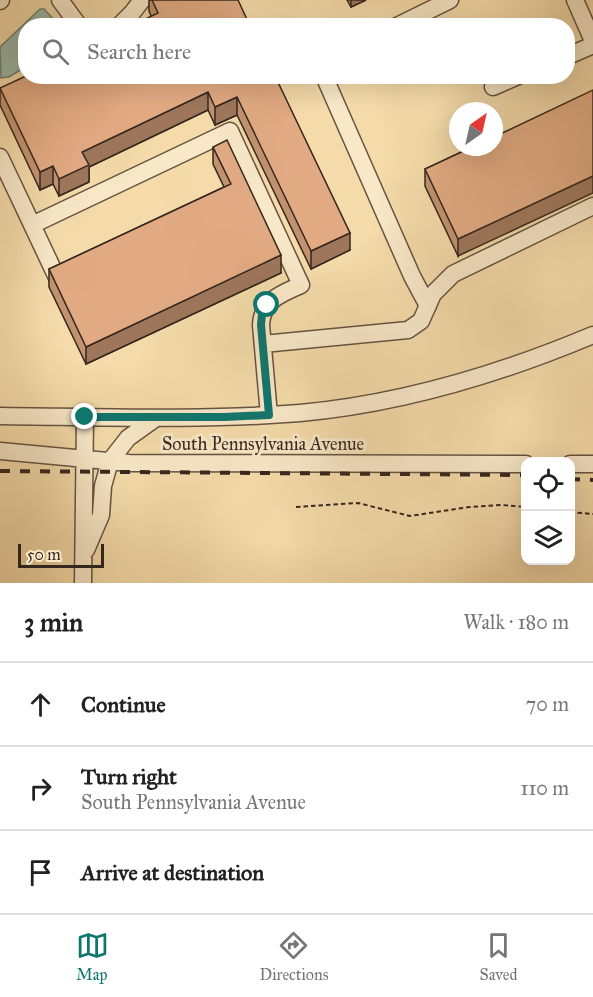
<!DOCTYPE html>
<meta charset="utf-8">
<style>
body{margin:0;font-family:"IM FELL Great Primer",serif;background:#f6f6f6;color:#222}
.controls{position:absolute;right:18px;bottom:18px;display:grid;overflow:hidden;border-radius:12px;box-shadow:0 6px 24px #0002}
.controls button{width:54px;height:54px;display:grid;place-items:center;padding:0;border:0;border-bottom:2px solid #e0e0e0;background:#fff;color:#222;font:30px sans-serif}
.compass{position:absolute;left:449px;top:102px;width:54px;height:54px;border-radius:50%;background:#fff;box-shadow:0 6px 24px #0002;rotate:34deg}
.scale{position:absolute;left:18px;bottom:15px;width:86px;box-sizing:border-box;padding-left:6px;border:3px solid #35271e;border-top:0;font-size:16px;line-height:21px;white-space:nowrap;color:#35271e;-webkit-text-stroke:4px #f8e8c8;paint-order:stroke}
.stop{position:absolute;width:18px;height:18px;margin:-14px;border:4px solid #0f766e;border-radius:50%;background:#fff}
.stop.end{background:#0f766e;border-color:#fff;box-shadow:0 2px 6px #0008}
.list{margin:0;padding:0;list-style:none}
h2{display:flex;justify-content:space-between;align-items:center;height:78px;margin:0;padding:0 24px;font-size:26px}
h2 small{font-size:20px;font-weight:400;color:#767676}
.list li{display:grid;grid-template-columns:39px 1fr auto;gap:18px;align-items:center;box-sizing:border-box;height:84px;padding:0 24px;border-top:2px solid #e0e0e0}
.list b{display:block;font-size:22px;white-space:nowrap}
.list p{margin:0;font-size:20px;white-space:nowrap;color:#767676}
.list em{font-size:20px;font-style:normal;color:#767676}
.icon{flex:none;width:33px;height:33px;fill:none;stroke:currentColor;stroke-width:2;stroke-linecap:round;stroke-linejoin:round}
.map{position:relative;flex:none;width:593px;height:583px;overflow:hidden}
.search{position:absolute;background:#fff;box-shadow:0 6px 24px #0002;left:18px;right:18px;top:18px;height:66px;display:flex;align-items:center;gap:15px;box-sizing:border-box;padding:0 21px;border-radius:24px;color:#767676;font-size:22px}
.sheet{height:330px;background:#fff}
nav{display:flex;justify-content:space-around;align-items:center;box-sizing:border-box;height:84px;border-top:2px solid #e0e0e0;background:#fff;font-size:16px;color:#767676}
nav a{display:grid;justify-items:center;gap:3px}
nav .on{color:#0f766e}
.map>svg:first-child{display:block}
.water{fill:#9cbbab;stroke:#738073;stroke-width:1.5}
.lines{fill:none;stroke-linecap:round;stroke-linejoin:round}
.minor-casing{stroke:#655441;stroke-width:19}
.path{stroke:#35271e;stroke-width:2;stroke-dasharray:4.5 3;stroke-linecap:butt}
.minor{stroke:#f8e8c8;stroke-width:16}
.rail{stroke:#35271e;stroke-width:4;stroke-dasharray:10 10;stroke-linecap:butt}
.wall{fill:#c29270;stroke:#35271e;stroke-width:1.5}
.shaded-wall{fill:#9e775b;stroke:#35271e;stroke-width:1.5}
.building{fill:#e1aa82;stroke:#35271e;stroke-width:1.5}
.route{stroke:#0f766e;stroke-width:8}
.labels{text-anchor:middle;stroke-width:6;stroke-linejoin:round;paint-order:stroke}
.street-label{font-size:18px;fill:#35271e;stroke:#f8e8c8}
</style>
<div class="map">
<svg width="593" height="583" viewBox="0 0 593 583">
<rect width="100%" height="100%" fill="#f5dbaa"/>
<filter id="stains"><feTurbulence type="fractalNoise" baseFrequency=".00333" numOctaves="4"/><feColorMatrix values="0 0 0 0 .2 0 0 0 0 .09 0 0 0 0 .02 0 0 0 .5 -.17"/></filter>
<radialGradient id="worn" r=".72"><stop offset=".6" stop-color="#630" stop-opacity="0"/><stop offset="1" stop-color="#630" stop-opacity=".3"/></radialGradient>
<!-- water -->
<path class="water" d="M 40,9 L 44,9 L 59,25 L 26,26 L 25,67 L 9,77 L 1,78 L 0,47 Z"/>
<g class="lines">
<!-- minor casing -->
<g class="minor-casing">
<path id="minor" d="M 60,0 L 79,26
M 575,0 L 593,41
M 0,1 L 1,0
M 119,26 L 132,13 L 142,0
M 397,26 L 450,0
M 568,56 L 593,45
M 324,76 L 412,276 L 428,306
M 493,87 L 518,76
M 0,157 L 59,282
M 32,225 L 230,131 L 301,285 C 281,294 262,300 261,325 L 269,415
M 263,344 L 408,330 L 421,321 L 433,294 L 453,274 L 593,206
M 0,416 C 100,417 200,421 300,413 C 401,404 500,374 593,335
M 0,451 L 129,463 L 526,464
M 570,464 L 593,464
M 86,550 L 101,515 L 103,486 L 110,461 L 128,438 L 156,418
M 83,583 L 85,417"/>
</g>
<!-- path -->
<path class="path" d="M 296,507 L 358,503 L 410,516 L 469,507 L 502,505 L 526,507
M 570,512 L 593,514"/>
<!-- minor -->
<use href="#minor" class="minor"/>
<!-- rail -->
<path class="rail" d="M 0,471 L 526,475
M 570,479 L 593,480"/>
</g>
<!-- wall -->
<path class="wall" d="M 149,0 L 238,0 L 151,16 L 149,11 Z
M 347,0 L 366,0 L 351,7 Z
M 275,76 L 350,250 L 311,269 L 237,115 L 215,125 L 208,110 L 89,167 L 89,182 L 59,196 L 53,184 L 40,190 L 0,105 L 0,88 Z
M 213,147 L 281,273 L 86,364 L 49,287 L 49,269 L 224,187 L 213,164 Z
M 472,147 L 458,256 L 425,186 L 425,169 Z"/>
<!-- shaded-wall -->
<path class="shaded-wall" d="M 351,0 L 366,0 L 351,7 Z
M 208,92 L 208,110 L 89,167 L 89,182 L 59,196 L 59,179 L 82,152 Z
M 237,97 L 237,115 L 215,125 L 215,107 Z
M 53,166 L 53,184 L 40,190 L 40,172 Z
M 593,176 L 593,193 L 458,256 L 458,239 Z
M 350,233 L 350,250 L 311,269 L 311,251 Z
M 281,255 L 281,273 L 86,364 L 86,347 Z"/>
<!-- building -->
<path class="building" d="M 152,0 L 238,0 L 250,26 L 131,26 L 158,13 Z
M 26,76 L 275,76 L 350,233 L 311,251 L 237,97 L 215,107 L 208,92 L 82,152 L 89,165 L 59,179 L 53,166 L 40,172 L 0,88 Z
M 593,90 L 593,176 L 458,239 L 425,169 L 472,147 L 494,147 L 494,137 Z
M 227,140 L 281,255 L 86,347 L 49,269 L 231,184 L 213,147 Z"/>
<g class="lines">
<!-- route -->
<path class="route" d="M 85,417 L 224,417 L 269,415 L 261,325 L 262,314 L 267,305"/>
</g>
<g class="labels">
<!-- street labels -->
<g class="street-label">
<text x="263" y="450">South Pennsylvania Avenue</text>
</g>
</g>
<rect width="100%" height="100%" filter="url(#stains)"/>
<rect width="100%" height="100%" fill="url(#worn)"/>
</svg>
<div class="controls">
<button><svg class="icon" aria-label="locate" viewBox="0 0 24 24"><circle cx="12" cy="12" r="6"/><path d="M12 2v4M12 18v4M2 12h4M18 12h4"/></svg></button>
<button><svg class="icon" aria-label="layers" viewBox="0 0 24 24"><path d="M12 4l9 5-9 5-9-5zM3 14l9 5 9-5"/></svg></button>
</div>
<svg class="compass" viewBox="-18 -18 36 36"><path d="M0-13l5 13h-10z" fill="#e53935"/><path d="M0 13l5-13h-10z" fill="#767676"/></svg>
<div class="scale">50 m</div>
<div class="stop" style="left:267px;top:305px"></div>
<div class="stop end" style="left:85px;top:417px"></div>
<div class="search"><svg class="icon" aria-label="search" viewBox="0 0 24 24"><circle cx="10" cy="10" r="6"/><path d="M15 15l6 6"/></svg>Search here</div>
</div>
<section class="sheet">
<h2>3 min<small>Walk · 180 m</small></h2>
<ul class="list">
<li><svg class="icon" aria-label="ahead" viewBox="0 0 24 24"><path d="M12 20V5M6 11l6-6 6 6"/></svg><div><b>Continue</b></div><em>70 m</em></li>
<li><svg class="icon" aria-label="right" viewBox="0 0 24 24"><path d="M7 20v-9h11M14 6l5 5-5 5"/></svg><div><b>Turn right</b><p>South Pennsylvania Avenue</p></div><em>110 m</em></li>
<li><svg class="icon" aria-label="arrive" viewBox="0 0 24 24"><path d="M6 21V4h12l-3 4 3 4H6"/></svg><div><b>Arrive at destination</b></div></li>
</ul>
</section>
<nav>
<a class="on"><svg class="icon" aria-label="map" viewBox="0 0 24 24"><path d="M3 6l6-2 6 2 6-2v14l-6 2-6-2-6 2zM9 4v14M15 6v14"/></svg>Map</a>
<a><svg class="icon" aria-label="directions" viewBox="0 0 24 24"><path d="M12 3l9 9-9 9-9-9zM9 14v-3h6M13 9l2 2-2 2"/></svg>Directions</a>
<a><svg class="icon" aria-label="saved" viewBox="0 0 24 24"><path d="M7 4h10v16l-5-4-5 4z"/></svg>Saved</a>
</nav>
